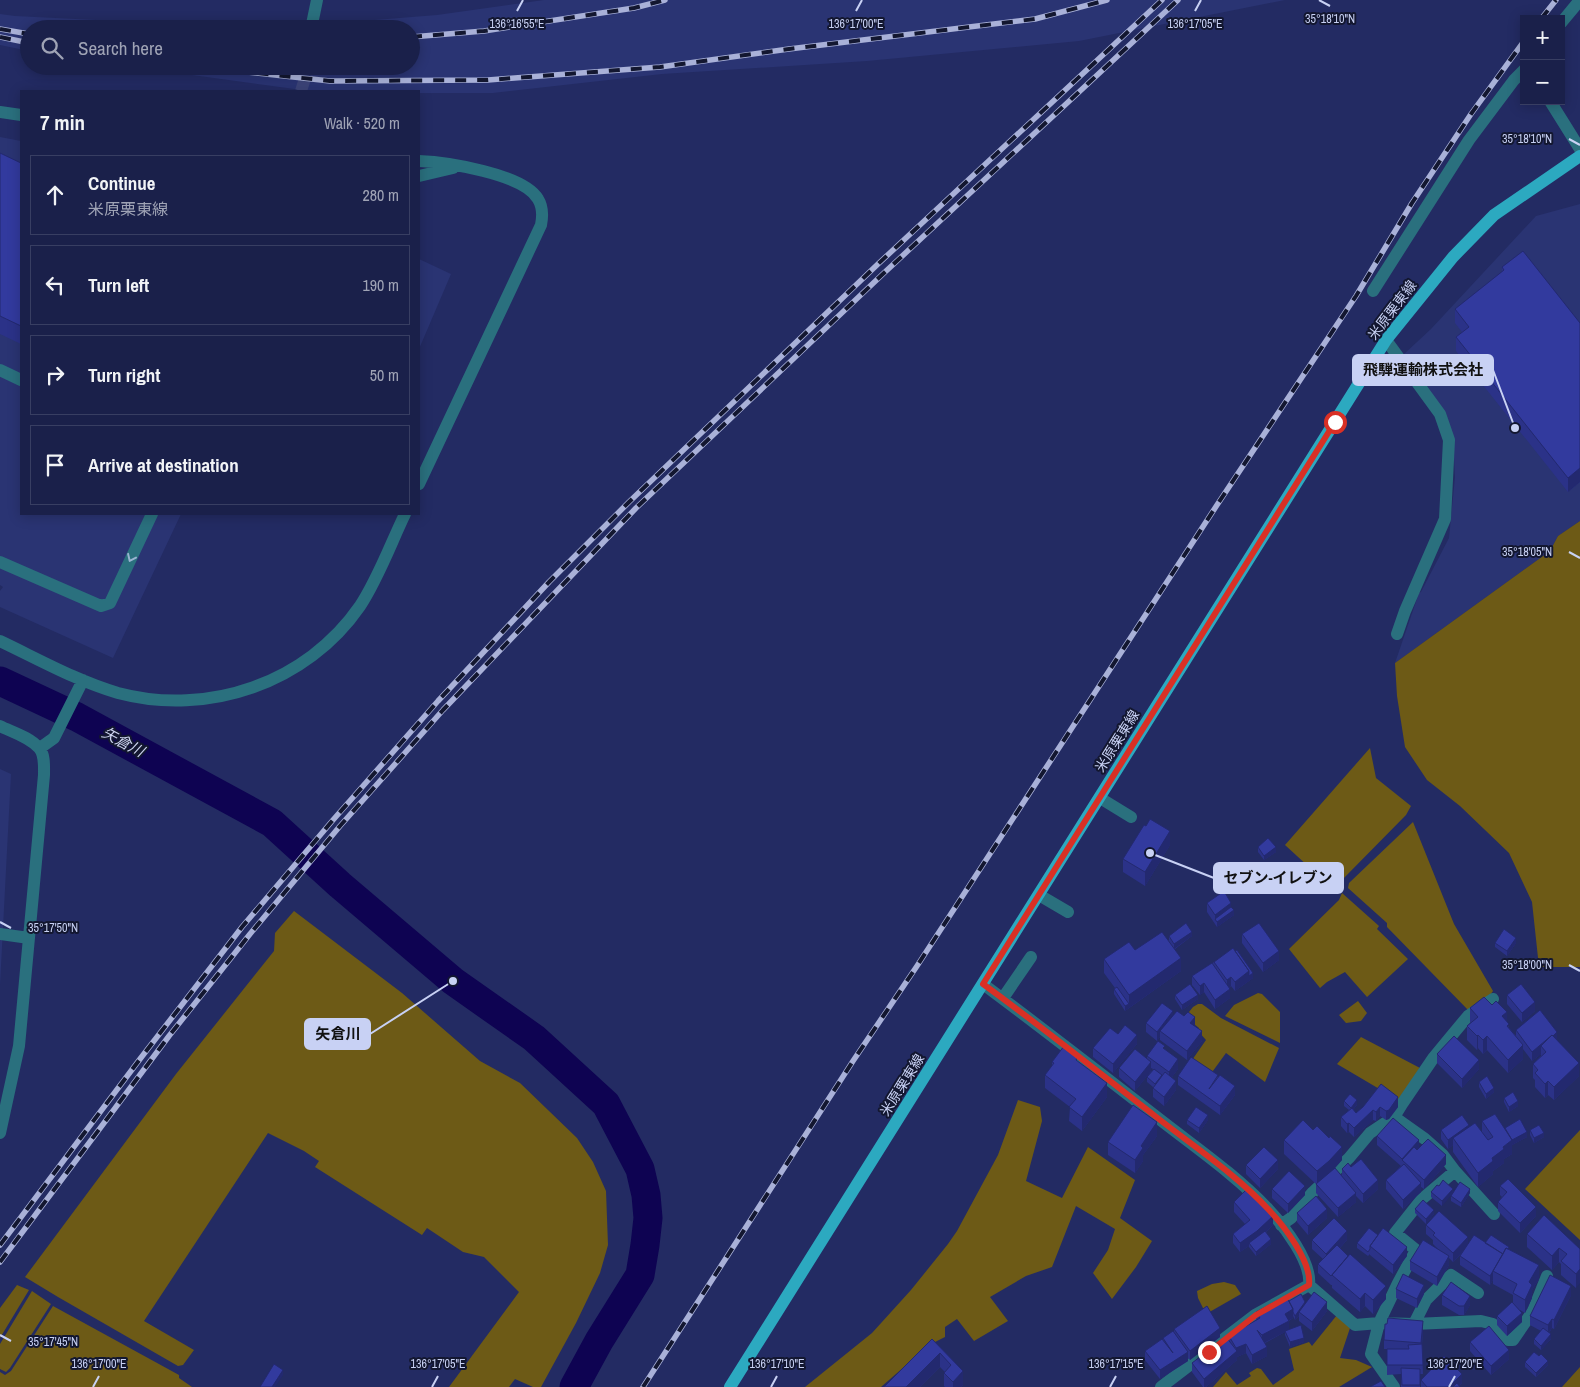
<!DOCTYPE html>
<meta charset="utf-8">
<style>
body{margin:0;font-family:"Archivo Narrow","Noto Sans JP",sans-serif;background:#232851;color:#f1f3f6}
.controls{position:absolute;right:15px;top:15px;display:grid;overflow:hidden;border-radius:0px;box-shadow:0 2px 12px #0003}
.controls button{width:45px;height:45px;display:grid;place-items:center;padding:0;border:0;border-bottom:1px solid #383e62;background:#1a204a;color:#f1f3f6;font:25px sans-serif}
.stop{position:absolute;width:15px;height:15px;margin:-11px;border:4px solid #d93025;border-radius:50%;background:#fff}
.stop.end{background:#d93025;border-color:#fff;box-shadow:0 1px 5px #0008}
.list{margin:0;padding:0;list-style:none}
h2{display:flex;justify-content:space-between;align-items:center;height:65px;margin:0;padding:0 20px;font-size:21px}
h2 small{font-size:16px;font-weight:400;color:#9fa3b5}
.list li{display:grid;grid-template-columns:32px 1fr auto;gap:15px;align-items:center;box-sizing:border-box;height:80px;margin:0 10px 10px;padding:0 10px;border:1px solid #383e62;border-radius:0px}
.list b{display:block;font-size:19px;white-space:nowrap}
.list p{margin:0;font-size:16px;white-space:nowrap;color:#9fa3b5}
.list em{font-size:16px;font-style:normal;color:#9fa3b5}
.icon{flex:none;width:28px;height:28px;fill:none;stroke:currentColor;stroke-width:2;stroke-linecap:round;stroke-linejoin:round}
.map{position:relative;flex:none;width:1580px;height:1387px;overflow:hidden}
.search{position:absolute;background:#1a204a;box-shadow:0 2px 12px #0003;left:20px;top:20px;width:400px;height:55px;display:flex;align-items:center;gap:12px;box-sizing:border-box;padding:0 18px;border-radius:28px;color:#9fa3b5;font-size:19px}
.panel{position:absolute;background:#1a204a;box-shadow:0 2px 12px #0003;left:20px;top:90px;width:400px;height:425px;border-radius:0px}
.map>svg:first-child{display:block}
.built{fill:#2a3473}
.green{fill:#6d5a16}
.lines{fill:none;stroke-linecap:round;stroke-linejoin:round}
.river{stroke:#0e0352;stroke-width:29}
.minor-tunnel{stroke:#3c4479;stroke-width:12;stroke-dasharray:12 6;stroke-linecap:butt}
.minor{stroke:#2a707e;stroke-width:12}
.major{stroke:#2ca9c0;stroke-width:12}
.rail-casing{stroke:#a9b1d8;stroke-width:5.5}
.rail{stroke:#131730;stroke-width:4;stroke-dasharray:11;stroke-linecap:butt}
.wall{fill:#2b3288}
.shaded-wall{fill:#23296f}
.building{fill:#323a9e;stroke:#23296f}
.oneway{stroke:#99b4d1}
.route{stroke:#d93025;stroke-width:6}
.ticks{fill:none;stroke:#c8d1f4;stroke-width:2}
.labels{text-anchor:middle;stroke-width:4;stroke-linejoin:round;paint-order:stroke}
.street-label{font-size:14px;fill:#c8d1f4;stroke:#131730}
.water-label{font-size:15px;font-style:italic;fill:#cdd4ef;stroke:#131730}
.ticks-label{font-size:12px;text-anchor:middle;fill:#c8d1f4;stroke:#131730;stroke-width:4;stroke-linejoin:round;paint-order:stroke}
.leader{fill:none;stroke:#c8d1f4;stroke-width:2}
.callout-dot{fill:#c8d1f4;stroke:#131730;stroke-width:2}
.callout{fill:#c8d1f4;stroke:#c8d1f4;stroke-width:2}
.callout-label{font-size:15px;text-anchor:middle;font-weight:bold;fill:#111}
</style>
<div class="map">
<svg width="1580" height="1387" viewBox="0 0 1580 1387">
<rect width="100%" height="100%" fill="#232b63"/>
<!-- built -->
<path class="built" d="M 544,0 L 1285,0 L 1079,41 L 867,61 L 662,74 L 493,93 L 419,93 L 419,91 L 309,91 L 126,66 L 411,66 L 411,29 L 29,29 L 29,51 L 0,45 L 0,14 L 15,16 L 157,23 L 299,26 L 437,15 Z
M 0,137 L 21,141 L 21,514 L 181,514 L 113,658 L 0,607 L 0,591 L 3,587 L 0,585 Z
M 1580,204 L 1580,521 L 1558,536 L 1550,551 L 1395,663 L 1419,593 L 1421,592 L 1449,538 L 1455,477 L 1453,441 L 1403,355 L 1431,329 L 1536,216 Z
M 419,259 L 451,274 L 419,349 Z
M 0,769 L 11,774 L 0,985 Z"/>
<!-- green -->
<path class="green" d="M 1580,521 L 1580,967 L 1539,967 L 1532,902 L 1509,853 L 1460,806 L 1427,780 L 1405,747 L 1397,696 L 1395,663 L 1550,551 L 1558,536 Z
M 1370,748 L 1376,778 L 1411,806 L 1406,815 L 1342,880 L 1340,889 L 1309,867 L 1285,845 Z
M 1413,822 L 1454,924 L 1493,991 L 1488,998 L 1470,1012 L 1387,927 L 1387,923 L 1348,888 L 1349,883 Z
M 1342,893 L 1379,926 L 1377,929 L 1408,959 L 1367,997 L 1345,972 L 1327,982 L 1320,988 L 1289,949 L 1339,900 Z
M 294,911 L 402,993 L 480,1061 L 520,1083 L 577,1138 L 593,1162 L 606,1191 L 608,1245 L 600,1273 L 576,1323 L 541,1387 L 533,1387 L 515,1379 L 509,1387 L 449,1387 L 519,1292 L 484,1257 L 463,1252 L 427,1228 L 422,1235 L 315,1167 L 319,1161 L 304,1151 L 268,1133 L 144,1321 L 194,1350 L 183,1365 L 178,1366 L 58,1297 L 25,1277 L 176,1074 L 274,951 L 275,933 Z
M 1258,993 L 1262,994 L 1280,1012 L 1280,1043 L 1225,1016 L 1234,1005 Z
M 1358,1001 L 1367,1013 L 1361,1021 L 1346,1023 L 1339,1015 Z
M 1198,1004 L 1202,1004 L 1221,1018 L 1279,1048 L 1265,1082 L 1226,1053 L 1210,1075 L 1190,1063 L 1206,1040 L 1198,1031 L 1199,1028 L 1185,1017 L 1193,1007 Z
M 1361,1037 L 1420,1068 L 1398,1100 L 1337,1064 Z
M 1018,1100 L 1040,1107 L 1042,1121 L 1026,1181 L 1062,1198 L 1088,1147 L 1135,1180 L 1120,1218 L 1152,1241 L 1136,1267 L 1112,1299 L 1093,1273 L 1108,1250 L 1115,1229 L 1076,1206 L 1052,1267 L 1026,1276 L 990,1297 L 1008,1321 L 974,1341 L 957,1319 L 945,1327 L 945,1337 L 929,1345 L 881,1387 L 805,1387 L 872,1333 L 911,1290 L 948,1244 L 957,1231 L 998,1155 Z
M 1580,1130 L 1580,1240 L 1525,1189 Z
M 1224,1282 L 1235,1285 L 1241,1294 L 1206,1314 L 1198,1298 L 1197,1291 L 1212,1284 Z
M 17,1285 L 29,1290 L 0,1338 L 0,1308 Z
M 32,1291 L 51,1304 L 10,1368 L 6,1372 L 0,1369 L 0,1344 Z
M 53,1306 L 179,1375 L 179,1378 L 192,1387 L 0,1387 L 0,1372 L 5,1375 L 11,1371 Z
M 1337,1315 L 1350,1328 L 1340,1358 L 1356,1360 L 1372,1367 L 1339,1387 L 1213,1387 L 1226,1372 L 1237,1385 L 1251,1376 L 1249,1373 L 1257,1368 L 1261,1369 L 1273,1385 L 1294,1370 L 1289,1349 L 1309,1342 L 1312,1346 Z
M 1580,1367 L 1580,1387 L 1562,1387 Z"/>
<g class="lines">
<!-- river -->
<path class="river" d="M 0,681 L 77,717 L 272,823 L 340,885 L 453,981 L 534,1038 L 606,1104 L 640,1169 L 646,1195 L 648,1218 L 645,1245 L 640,1275 L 599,1341 L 574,1387"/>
<!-- minor-tunnel -->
<path class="minor-tunnel" d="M 301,91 L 309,66"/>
<!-- minor -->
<path class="minor" d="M 1561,23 L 1580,0
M 311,29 L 317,0
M 1550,101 L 1580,149
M 0,112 L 21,115
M 419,161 C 446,162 524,174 538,199 C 543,207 543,215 541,225 L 419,484
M 419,176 L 453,168
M 1373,291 L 1469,140 L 1514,80 L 1524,70
M 1386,340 L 1440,414 L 1449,440 L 1445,519 L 1405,611 L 1397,634
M 0,370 L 21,380
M 0,562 L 101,606 L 110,603 L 152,514
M 0,641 C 38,659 77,681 118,693 C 208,717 307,683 360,606 C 378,579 391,543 405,514
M 0,726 C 12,732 30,737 39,748 C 45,754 44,767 44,775 L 19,1046 L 0,1133
M 40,748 L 54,738 L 83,680
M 1100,798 L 1131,817
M 1039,895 L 1068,912
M 0,934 L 29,938
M 983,984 C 1042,1028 1100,1073 1158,1118 C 1195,1147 1236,1175 1269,1210 C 1284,1226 1312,1262 1309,1285
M 1003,998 L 1031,957
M 1394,1117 L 1425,1139 L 1443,1155 L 1455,1171 L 1494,1214
M 1281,1225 L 1291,1218 L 1313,1192 L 1349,1158 L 1370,1133 L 1394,1117 L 1402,1104 L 1434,1057 L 1448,1040 L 1468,1016 L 1493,999
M 1309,1285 L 1355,1325 L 1379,1323 L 1414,1324 L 1481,1321 L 1493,1324 L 1508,1340 L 1513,1340 L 1533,1311 L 1547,1276
M 1414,1324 L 1426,1300 L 1451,1275 L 1478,1293
M 1161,1387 L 1255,1315 L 1309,1285
M 1394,1387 L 1371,1354 L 1379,1323 L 1398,1283 L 1416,1250 L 1395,1233 L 1422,1199 L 1455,1171"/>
<!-- major -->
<path class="major" d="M 730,1387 L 1386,340 L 1453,257 L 1494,215 L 1580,156"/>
<!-- rail casing -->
<g class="rail-casing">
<path id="rail" d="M 1541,19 L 1556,0
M 0,29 L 29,34
M 0,37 L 29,43
M 411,37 L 484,31 L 634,8 L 665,0
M 192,66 L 330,81 L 488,80 L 660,67 L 789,49 L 1035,19 L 1107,0
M 0,1245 L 140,1059 L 242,927 L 333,820 L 438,701 L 549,582 L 629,502 L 878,264 L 1162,0
M 0,1262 L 169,1036 L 250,934 L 340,826 L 443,710 L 636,508 L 885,272 L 1178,0
M 643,1387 L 853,1061 L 917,966 L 1217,505 L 1356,296 L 1412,203 L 1471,114 L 1524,41"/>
</g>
<!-- rail -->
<use href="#rail" class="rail"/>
</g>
<!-- wall -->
<path class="wall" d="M 0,153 L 21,163 L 21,344 L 0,334 Z
M 1502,267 L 1580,323 L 1580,482 L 1568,492 L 1456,351 L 1456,337 L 1462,332 L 1455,323 L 1455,309 L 1502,272 Z
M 1170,845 L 1145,886 L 1123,872 L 1123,859 Z
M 1258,847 L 1276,852 L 1264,860 L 1258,852 Z
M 1207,903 L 1231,907 L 1234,915 L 1217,927 L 1207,912 Z
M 1242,934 L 1279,960 L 1263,972 L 1242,943 Z
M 1169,936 L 1192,936 L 1175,949 L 1181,971 L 1125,1011 L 1114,994 L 1114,989 L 1115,988 L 1104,973 L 1104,959 L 1169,940 Z
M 1495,943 L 1516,943 L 1507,956 L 1495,947 Z
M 1214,962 L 1253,978 L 1235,991 L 1231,986 L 1229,988 L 1230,998 L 1215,1009 L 1204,992 L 1200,995 L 1192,985 L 1192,976 Z
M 1175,995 L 1198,999 L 1182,1010 L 1175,999 Z
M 1507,995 L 1535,1011 L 1522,1022 L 1507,1004 Z
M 1470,1008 L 1507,1022 L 1509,1028 L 1516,1036 L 1516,1030 L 1557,1040 L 1579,1076 L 1554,1100 L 1548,1095 L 1545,1098 L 1535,1087 L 1535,1080 L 1533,1078 L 1533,1064 L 1541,1056 L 1541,1054 L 1532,1061 L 1523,1049 L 1523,1059 L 1508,1073 L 1487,1050 L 1483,1054 L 1478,1048 L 1477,1050 L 1467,1040 L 1467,1026 L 1471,1023 L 1470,1022 Z
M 1173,1015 L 1195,1026 L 1202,1041 L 1187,1060 L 1160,1040 L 1160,1037 L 1157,1041 L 1146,1032 L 1146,1023 Z
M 1118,1034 L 1137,1044 L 1113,1073 L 1093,1057 L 1093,1048 Z
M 1165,1050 L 1178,1069 L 1172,1077 L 1176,1090 L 1164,1106 L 1153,1097 L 1153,1087 L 1147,1082 L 1147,1077 L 1153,1069 L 1151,1068 L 1151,1071 L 1135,1091 L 1119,1077 L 1119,1068 L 1147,1059 L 1147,1056 Z
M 1437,1054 L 1479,1069 L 1462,1088 L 1437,1063 Z
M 1052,1062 L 1078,1062 L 1107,1097 L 1082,1131 L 1069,1121 L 1070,1107 L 1045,1088 L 1045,1075 L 1052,1066 Z
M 1178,1076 L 1218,1077 L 1235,1095 L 1220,1115 L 1178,1085 Z
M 1479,1082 L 1494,1092 L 1486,1099 L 1479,1087 Z
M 1504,1098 L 1518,1106 L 1509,1112 L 1504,1102 Z
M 1344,1101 L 1357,1105 L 1353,1110 L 1356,1113 L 1363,1107 L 1398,1107 L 1389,1119 L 1386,1120 L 1380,1116 L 1376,1121 L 1373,1120 L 1354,1137 L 1349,1132 L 1347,1133 L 1341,1126 L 1341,1117 L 1349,1110 L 1344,1106 Z
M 1187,1120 L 1208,1120 L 1199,1133 L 1187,1124 Z
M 1482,1121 L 1505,1130 L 1505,1128 L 1527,1137 L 1512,1145 L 1512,1154 L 1504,1159 L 1504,1163 L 1493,1171 L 1493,1174 L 1478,1187 L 1453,1152 L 1453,1145 L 1448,1149 L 1441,1139 L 1441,1130 L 1469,1127 L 1482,1132 Z
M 1530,1130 L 1544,1137 L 1534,1143 L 1530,1135 Z
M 1157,1136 L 1143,1155 L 1143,1161 L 1135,1173 L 1108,1155 L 1108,1142 Z
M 1377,1136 L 1419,1148 L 1446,1164 L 1424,1189 L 1421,1187 L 1421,1192 L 1403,1209 L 1386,1189 L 1386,1180 L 1401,1166 L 1377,1145 Z
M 1284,1140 L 1342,1160 L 1334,1169 L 1342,1175 L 1342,1169 L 1351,1167 L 1378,1189 L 1363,1203 L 1356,1196 L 1356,1202 L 1338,1217 L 1316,1193 L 1316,1184 L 1284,1154 Z
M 1246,1165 L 1278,1169 L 1260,1188 L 1246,1174 Z
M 1443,1180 L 1442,1206 L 1431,1197 L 1431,1192 L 1439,1186 Z
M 1500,1186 L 1536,1216 L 1520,1233 L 1498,1211 L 1498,1202 L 1502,1197 L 1500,1195 Z
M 1272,1189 L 1305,1195 L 1288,1213 L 1272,1198 Z
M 1470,1193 L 1461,1207 L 1451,1201 L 1451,1196 Z
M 1234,1202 L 1273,1225 L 1266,1232 L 1271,1244 L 1256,1256 L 1249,1247 L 1249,1246 L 1240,1252 L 1233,1243 L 1233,1234 L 1245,1224 L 1234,1212 Z
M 1415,1209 L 1434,1214 L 1426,1224 L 1415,1213 Z
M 1297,1213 L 1327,1218 L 1308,1235 L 1297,1222 Z
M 1426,1225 L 1468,1244 L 1485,1243 L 1509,1249 L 1539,1279 L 1532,1290 L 1532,1298 L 1525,1313 L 1520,1310 L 1522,1322 L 1507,1336 L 1497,1325 L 1497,1316 L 1513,1303 L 1513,1295 L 1493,1284 L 1493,1280 L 1490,1285 L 1460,1265 L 1460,1256 L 1463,1252 L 1453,1262 L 1449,1258 L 1449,1265 L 1437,1286 L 1410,1270 L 1410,1261 L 1439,1250 L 1433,1244 L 1433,1240 L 1426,1234 Z
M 1527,1234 L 1580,1249 L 1576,1288 L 1561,1275 L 1561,1264 L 1559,1262 L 1552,1270 L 1527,1247 Z
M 1378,1235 L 1407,1256 L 1393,1274 L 1370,1255 L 1370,1254 L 1368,1256 L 1357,1248 L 1357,1243 Z
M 1312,1240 L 1347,1240 L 1340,1248 L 1386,1299 L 1373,1314 L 1365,1306 L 1360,1312 L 1332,1288 L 1332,1285 L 1331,1285 L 1318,1273 L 1318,1264 L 1323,1259 L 1312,1249 Z
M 1396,1289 L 1424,1294 L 1417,1308 L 1396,1298 Z
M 1442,1295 L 1470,1305 L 1464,1315 L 1459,1315 L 1442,1305 Z
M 1571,1295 L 1554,1329 L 1552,1328 L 1549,1333 L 1551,1339 L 1541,1350 L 1534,1344 L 1534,1339 L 1541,1331 L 1530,1325 L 1530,1316 Z
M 1289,1301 L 1305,1303 L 1327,1311 L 1312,1331 L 1299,1321 L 1299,1316 L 1295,1320 L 1293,1316 L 1293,1318 L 1289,1321 L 1289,1329 L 1304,1342 L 1290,1347 L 1285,1335 L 1285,1332 L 1265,1343 L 1267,1356 L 1252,1364 L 1246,1353 L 1237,1357 L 1237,1360 L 1206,1387 L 1203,1387 L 1192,1372 L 1192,1363 L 1229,1341 L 1229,1336 L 1256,1320 L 1256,1312 Z
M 1174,1329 L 1220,1337 L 1190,1360 L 1188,1358 L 1188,1361 L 1160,1379 L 1145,1360 L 1145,1351 L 1163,1341 L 1163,1338 L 1174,1332 Z
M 1423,1330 L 1422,1345 L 1423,1374 L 1420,1374 L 1420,1387 L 1401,1387 L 1401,1374 L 1387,1375 L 1387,1349 L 1384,1349 L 1384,1340 Z
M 932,1339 L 963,1371 L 963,1385 L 961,1387 L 945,1387 L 944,1386 L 944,1373 L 945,1372 L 940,1367 L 920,1387 L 884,1387 Z
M 1470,1342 L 1509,1359 L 1491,1375 L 1470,1351 Z
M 1539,1356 L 1548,1365 L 1536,1377 L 1525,1367 L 1525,1362 Z
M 1421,1380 L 1462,1383 L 1459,1386 L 1460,1387 L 1421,1387 Z"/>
<!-- shaded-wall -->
<path class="shaded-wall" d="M 1580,468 L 1580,482 L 1568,492 L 1568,478 Z
M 1170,831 L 1170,845 L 1145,886 L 1145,872 Z
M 1276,847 L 1276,852 L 1264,860 L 1264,856 Z
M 1231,903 L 1231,912 L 1234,910 L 1234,915 L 1217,927 L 1217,922 L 1215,919 L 1215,924 L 1215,915 Z
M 1192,932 L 1192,936 L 1174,949 L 1174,944 Z
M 1516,938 L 1516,943 L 1507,956 L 1507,951 Z
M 1279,951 L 1279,960 L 1263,972 L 1263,963 Z
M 1181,958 L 1181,971 L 1129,1008 L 1129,995 Z
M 1249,971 L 1253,973 L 1253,978 L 1235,991 L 1235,982 Z
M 1231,977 L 1231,986 L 1227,989 L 1227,980 Z
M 1204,983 L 1204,992 L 1200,995 L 1200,986 Z
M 1230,989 L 1230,998 L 1215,1009 L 1215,1000 Z
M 1198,995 L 1198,999 L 1182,1010 L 1182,1005 Z
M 1535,1002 L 1535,1011 L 1522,1022 L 1522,1013 Z
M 1129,1004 L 1129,1008 L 1125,1011 L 1125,1006 Z
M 1173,1011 L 1173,1020 L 1160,1031 L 1160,1037 L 1157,1041 L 1157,1032 Z
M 1507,1012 L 1507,1026 L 1502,1016 Z
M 1195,1017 L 1195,1026 L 1190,1023 Z
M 1202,1031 L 1202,1041 L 1187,1060 L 1187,1051 Z
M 1557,1032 L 1557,1041 L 1541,1046 L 1541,1054 L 1532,1061 L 1532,1052 Z
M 1137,1035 L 1137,1044 L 1113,1073 L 1113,1064 Z
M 1478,1035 L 1478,1048 L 1477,1050 L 1477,1036 Z
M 1487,1036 L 1487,1050 L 1483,1054 L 1483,1040 Z
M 1523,1045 L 1523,1059 L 1508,1073 L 1508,1060 Z
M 1178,1059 L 1178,1069 L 1169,1081 L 1169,1072 Z
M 1479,1060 L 1479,1069 L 1462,1088 L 1462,1079 Z
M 1151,1062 L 1151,1071 L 1135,1091 L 1135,1082 Z
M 1579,1063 L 1579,1076 L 1554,1100 L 1554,1087 Z
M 1176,1081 L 1176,1090 L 1164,1106 L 1164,1097 Z
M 1548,1081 L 1548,1095 L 1545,1098 L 1545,1084 Z
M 1107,1083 L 1107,1097 L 1082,1131 L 1082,1117 Z
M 1235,1086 L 1235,1095 L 1220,1115 L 1220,1106 Z
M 1494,1088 L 1494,1092 L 1486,1099 L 1486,1094 Z
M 1398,1097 L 1398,1107 L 1389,1119 L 1386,1120 L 1386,1111 Z
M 1357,1100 L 1357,1105 L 1351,1112 L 1351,1108 Z
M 1518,1101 L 1518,1106 L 1509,1112 L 1509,1107 Z
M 1380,1107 L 1380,1116 L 1376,1121 L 1376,1112 Z
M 1373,1110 L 1373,1120 L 1354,1137 L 1354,1128 Z
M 1208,1115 L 1208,1120 L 1199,1133 L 1199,1128 Z
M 1157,1122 L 1157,1136 L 1143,1155 L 1143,1161 L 1135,1173 L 1135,1160 L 1141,1146 Z
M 1349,1123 L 1349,1132 L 1347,1133 L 1347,1124 Z
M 1469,1125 L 1469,1134 L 1453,1138 L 1453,1145 L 1448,1149 L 1448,1140 Z
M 1527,1132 L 1527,1137 L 1512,1145 L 1512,1140 Z
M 1544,1133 L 1544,1137 L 1534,1143 L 1534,1138 Z
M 1419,1140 L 1419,1149 L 1402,1160 L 1402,1168 L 1402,1159 Z
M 1512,1140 L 1512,1154 L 1504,1159 L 1504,1163 L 1493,1171 L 1493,1174 L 1478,1187 L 1478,1173 L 1503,1147 Z
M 1342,1147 L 1342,1160 L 1329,1175 L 1317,1184 L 1317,1171 Z
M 1446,1155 L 1446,1164 L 1424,1189 L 1424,1180 Z
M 1278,1160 L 1278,1169 L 1260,1188 L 1260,1179 Z
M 1378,1180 L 1378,1189 L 1363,1203 L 1363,1194 Z
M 1421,1183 L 1421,1192 L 1403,1209 L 1403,1200 Z
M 1305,1186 L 1305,1195 L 1288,1213 L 1288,1204 Z
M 1453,1189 L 1453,1193 L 1442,1206 L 1442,1201 Z
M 1470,1189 L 1470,1193 L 1461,1207 L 1461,1203 Z
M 1356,1193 L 1356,1202 L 1338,1217 L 1338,1208 Z
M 1536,1207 L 1536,1216 L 1520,1233 L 1520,1223 Z
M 1327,1209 L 1327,1218 L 1308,1235 L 1308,1226 Z
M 1434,1210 L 1434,1214 L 1426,1224 L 1426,1219 Z
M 1273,1216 L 1273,1225 L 1257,1240 L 1249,1243 L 1249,1246 L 1240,1252 L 1240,1243 Z
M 1347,1231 L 1347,1240 L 1326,1263 L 1326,1254 Z
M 1468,1237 L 1468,1246 L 1453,1262 L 1453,1253 Z
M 1271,1239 L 1271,1244 L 1256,1256 L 1256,1252 Z
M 1407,1247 L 1407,1256 L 1393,1274 L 1393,1265 Z
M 1509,1247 L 1509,1252 L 1493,1271 L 1493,1280 L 1490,1285 L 1490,1276 Z
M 1559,1248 L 1559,1262 L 1552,1270 L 1552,1256 Z
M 1449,1256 L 1449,1265 L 1437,1286 L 1437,1277 Z
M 1539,1265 L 1539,1279 L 1532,1290 L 1532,1298 L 1525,1313 L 1525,1300 L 1529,1282 Z
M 1580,1269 L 1580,1283 L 1576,1288 L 1576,1274 Z
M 1424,1285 L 1424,1294 L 1417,1308 L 1417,1299 Z
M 1386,1286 L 1386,1299 L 1373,1314 L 1373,1300 Z
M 1571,1286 L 1571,1295 L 1554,1329 L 1554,1320 Z
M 1365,1293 L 1365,1306 L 1360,1312 L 1360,1299 Z
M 1470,1296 L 1470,1305 L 1464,1315 L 1464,1306 Z
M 1305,1302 L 1305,1307 L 1299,1312 L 1299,1316 L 1295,1320 L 1295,1316 Z
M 1327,1302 L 1327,1311 L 1312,1331 L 1312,1322 Z
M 1293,1309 L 1293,1318 L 1285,1323 L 1285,1314 Z
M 1522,1313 L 1522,1322 L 1507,1336 L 1507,1326 Z
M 1552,1319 L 1552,1328 L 1548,1334 L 1548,1325 Z
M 1289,1321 L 1289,1330 L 1262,1344 L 1262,1335 Z
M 1423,1321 L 1423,1330 L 1421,1352 L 1421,1343 Z
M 1220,1328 L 1220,1337 L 1190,1360 L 1190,1351 Z
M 1551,1334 L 1551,1339 L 1541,1350 L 1541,1346 Z
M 1304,1338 L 1304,1342 L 1290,1347 L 1290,1342 Z
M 1246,1344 L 1246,1353 L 1237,1357 L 1237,1360 L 1206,1387 L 1204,1387 L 1204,1379 L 1236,1351 L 1236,1348 Z
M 1267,1347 L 1267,1356 L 1252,1364 L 1252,1355 Z
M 1509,1350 L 1509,1359 L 1491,1375 L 1491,1366 Z
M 1188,1352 L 1188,1361 L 1160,1379 L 1160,1370 Z
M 940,1353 L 940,1367 L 920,1387 L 906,1387 Z
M 1548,1361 L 1548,1365 L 1536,1377 L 1536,1373 Z
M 283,1370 L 283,1375 L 275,1387 L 272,1387 Z
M 963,1371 L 963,1385 L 961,1387 L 953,1387 L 953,1382 Z
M 1462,1374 L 1462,1383 L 1458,1387 L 1449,1387 Z"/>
<!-- building -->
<path class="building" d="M 0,153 L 21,163 L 21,326 L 0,316 Z
M 1523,251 L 1580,323 L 1580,468 L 1568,478 L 1456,337 L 1469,327 L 1455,309 L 1504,270 L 1502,267 Z
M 1150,819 L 1170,831 L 1145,872 L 1123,859 L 1144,825 L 1146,826 Z
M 1268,838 L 1276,847 L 1264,856 L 1258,847 Z
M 1224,891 L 1231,903 L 1215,915 L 1207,903 Z
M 1231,907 L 1234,910 L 1217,922 L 1215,919 Z
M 1186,923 L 1192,932 L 1174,944 L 1169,936 Z
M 1259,923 L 1279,951 L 1263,963 L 1242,934 Z
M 1504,929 L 1516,938 L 1507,951 L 1495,943 Z
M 1162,932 L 1181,958 L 1129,995 L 1104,959 L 1129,942 L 1135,950 Z
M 1233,948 L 1249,971 L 1235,982 L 1231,977 L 1227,980 L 1214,962 Z
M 1237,950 L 1253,973 L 1249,976 L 1249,971 L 1235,951 Z
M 1212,963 L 1230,989 L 1215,1000 L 1204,983 L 1200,986 L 1192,976 Z
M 1190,984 L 1198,995 L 1182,1005 L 1175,995 Z
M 1521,984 L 1535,1002 L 1522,1013 L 1507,995 Z
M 1117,987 L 1129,1004 L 1125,1006 L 1114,989 Z
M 1484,997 L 1492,1005 L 1496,1001 L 1507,1012 L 1502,1016 L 1509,1024 L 1507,1026 L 1523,1045 L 1508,1060 L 1487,1036 L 1483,1040 L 1478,1035 L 1477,1036 L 1467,1026 L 1478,1017 L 1470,1008 Z
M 1162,1003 L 1173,1011 L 1157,1032 L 1146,1023 Z
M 1540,1010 L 1557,1032 L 1553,1036 L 1552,1035 L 1532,1052 L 1516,1030 Z
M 1177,1011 L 1184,1016 L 1188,1012 L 1195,1017 L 1190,1023 L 1202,1031 L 1187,1051 L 1160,1031 Z
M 1125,1025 L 1137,1035 L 1113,1064 L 1093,1048 L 1110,1028 L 1118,1034 Z
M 1552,1035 L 1579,1063 L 1554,1087 L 1548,1081 L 1545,1084 L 1535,1073 L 1538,1070 L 1533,1064 L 1546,1052 L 1541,1046 Z
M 1454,1036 L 1479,1060 L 1462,1079 L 1437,1054 Z
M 1158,1041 L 1165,1046 L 1163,1048 L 1178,1059 L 1169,1072 L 1147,1056 Z
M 1064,1046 L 1078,1056 L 1076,1060 L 1107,1083 L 1082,1117 L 1069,1107 L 1076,1099 L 1045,1075 L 1054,1063 L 1052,1062 Z
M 1135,1049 L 1151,1062 L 1135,1082 L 1119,1068 Z
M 1191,1057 L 1218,1075 L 1209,1089 L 1220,1075 L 1235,1086 L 1220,1106 L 1178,1076 Z
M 1154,1069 L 1162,1075 L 1155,1084 L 1147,1077 Z
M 1165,1072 L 1176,1081 L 1164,1097 L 1153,1088 Z
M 1487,1076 L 1494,1088 L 1486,1094 L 1479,1082 Z
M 1381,1084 L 1398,1097 L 1389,1110 L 1386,1111 L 1380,1107 L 1376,1112 L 1373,1110 L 1354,1128 L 1349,1123 L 1347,1124 L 1341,1117 L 1352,1108 L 1356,1113 L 1363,1107 Z
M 1513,1092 L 1518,1101 L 1509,1107 L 1504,1098 Z
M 1350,1094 L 1357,1100 L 1351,1108 L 1344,1101 Z
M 1133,1105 L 1157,1122 L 1141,1146 L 1143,1148 L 1135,1160 L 1108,1142 Z
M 1196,1107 L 1208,1115 L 1199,1128 L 1187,1120 Z
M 1495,1114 L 1512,1140 L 1503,1147 L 1504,1149 L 1492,1158 L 1493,1161 L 1478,1173 L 1453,1138 L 1475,1123 L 1488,1140 L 1493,1137 L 1482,1121 Z
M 1462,1115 L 1469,1125 L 1448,1140 L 1441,1130 Z
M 1393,1118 L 1419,1140 L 1402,1159 L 1377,1136 Z
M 1520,1119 L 1527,1132 L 1512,1140 L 1505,1128 Z
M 1303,1120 L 1313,1130 L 1317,1126 L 1329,1138 L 1330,1136 L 1342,1147 L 1329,1161 L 1317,1171 L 1284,1140 Z
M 1539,1125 L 1544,1133 L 1534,1138 L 1530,1130 Z
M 1428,1139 L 1446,1155 L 1424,1180 L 1402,1160 L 1414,1147 L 1417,1150 Z
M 1264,1147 L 1278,1160 L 1260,1179 L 1246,1165 Z
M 1361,1159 L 1378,1180 L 1363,1194 L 1342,1169 L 1348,1163 L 1351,1167 Z
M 1404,1164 L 1421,1183 L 1403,1200 L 1386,1180 Z
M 1335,1168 L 1356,1193 L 1338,1208 L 1316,1184 Z
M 1289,1171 L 1305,1186 L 1288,1204 L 1272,1189 Z
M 1508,1179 L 1536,1207 L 1520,1223 L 1498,1202 L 1507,1192 L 1500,1186 Z
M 1443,1180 L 1453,1189 L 1442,1201 L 1431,1192 L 1437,1185 L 1439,1186 Z
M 1460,1182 L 1470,1189 L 1461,1203 L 1451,1196 Z
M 1247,1189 L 1273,1216 L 1257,1231 L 1240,1243 L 1233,1234 L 1250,1220 L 1234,1202 Z
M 1316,1196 L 1327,1209 L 1308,1226 L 1297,1213 Z
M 1423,1200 L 1434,1210 L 1426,1219 L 1415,1209 Z
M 1439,1211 L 1468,1237 L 1453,1253 L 1433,1235 L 1435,1233 L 1426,1225 Z
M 1544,1215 L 1580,1249 L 1580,1269 L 1576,1274 L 1561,1261 L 1567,1254 L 1559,1248 L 1552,1256 L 1527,1234 Z
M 1334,1218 L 1347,1231 L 1326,1254 L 1312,1240 Z
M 1369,1228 L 1378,1235 L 1370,1246 L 1370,1249 L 1368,1252 L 1357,1243 Z
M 1383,1228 L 1407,1247 L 1393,1265 L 1370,1246 Z
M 1265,1231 L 1271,1239 L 1256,1252 L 1249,1243 Z
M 1474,1235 L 1503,1254 L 1490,1276 L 1460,1256 Z
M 1491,1235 L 1509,1247 L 1508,1249 L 1506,1248 L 1503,1254 L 1485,1243 Z
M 1423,1240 L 1449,1256 L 1437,1277 L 1410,1261 Z
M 1337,1245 L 1348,1256 L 1331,1276 L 1318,1264 Z
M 1506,1248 L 1539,1265 L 1529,1282 L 1532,1285 L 1525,1300 L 1513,1293 L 1517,1284 L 1493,1271 Z
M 1350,1254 L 1386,1286 L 1373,1300 L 1365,1293 L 1360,1299 L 1332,1275 Z
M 1403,1274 L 1424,1285 L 1417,1299 L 1396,1289 Z
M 1550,1275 L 1571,1286 L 1554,1320 L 1552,1319 L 1548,1325 L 1530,1316 Z
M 1451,1282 L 1470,1296 L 1464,1306 L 1459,1306 L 1442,1295 Z
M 1314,1292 L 1327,1302 L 1312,1322 L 1299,1312 Z
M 1301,1294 L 1305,1302 L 1295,1316 L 1293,1312 L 1293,1309 L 1289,1301 Z
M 1286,1296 L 1293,1309 L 1285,1314 L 1289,1321 L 1262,1335 L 1257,1330 L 1267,1347 L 1252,1355 L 1246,1344 L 1236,1348 L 1229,1336 L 1260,1318 L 1256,1312 Z
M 1512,1302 L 1522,1313 L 1507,1326 L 1497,1316 Z
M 1207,1306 L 1220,1328 L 1190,1351 L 1174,1329 Z
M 1388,1318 L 1423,1321 L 1421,1343 L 1384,1340 L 1385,1324 L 1387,1324 Z
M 1301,1325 L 1304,1338 L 1290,1342 L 1285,1331 Z
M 1489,1326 L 1509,1350 L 1491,1366 L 1470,1342 Z
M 1543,1328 L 1551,1334 L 1541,1346 L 1534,1339 Z
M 1173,1331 L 1188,1352 L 1160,1370 L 1145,1351 L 1162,1339 L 1173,1353 L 1163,1338 Z
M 1226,1337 L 1237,1351 L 1204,1379 L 1192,1363 Z
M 932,1339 L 963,1371 L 953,1382 L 944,1373 L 951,1365 L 940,1353 L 906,1387 L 884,1387 Z
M 1422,1344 L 1423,1365 L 1387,1365 L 1387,1349 L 1409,1349 L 1408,1345 Z
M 1534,1352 L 1539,1356 L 1541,1354 L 1548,1361 L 1536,1373 L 1525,1362 Z
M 1444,1356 L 1462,1374 L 1449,1387 L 1427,1387 L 1421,1380 Z
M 274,1364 L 283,1370 L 272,1387 L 260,1387 Z
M 1401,1368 L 1420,1369 L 1420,1385 L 1402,1385 Z
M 1381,1381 L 1385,1387 L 1370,1387 Z
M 1457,1383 L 1460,1387 L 1453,1387 Z"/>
<!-- one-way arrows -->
<defs><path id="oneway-chevron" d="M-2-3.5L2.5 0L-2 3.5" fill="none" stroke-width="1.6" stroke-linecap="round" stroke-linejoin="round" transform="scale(1.25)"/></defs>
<use class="oneway" href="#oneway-chevron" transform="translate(131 558) rotate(115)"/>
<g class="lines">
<!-- route -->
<path class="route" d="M 1209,1352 L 1256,1315 L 1309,1285 C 1312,1262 1284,1226 1269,1210 C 1236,1174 1193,1146 1155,1116 C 1098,1072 1041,1026 983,984 L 1335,422"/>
</g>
<!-- ticks -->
<path class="ticks" d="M 1319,0 L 1330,6M 517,11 L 523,0M 856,11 L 862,0M 1195,11 L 1201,0M 1569,139 L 1580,145M 1569,552 L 1580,558M 0,922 L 11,928M 1569,965 L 1580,971M 0,1335 L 11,1341M 93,1387 L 99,1376M 432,1387 L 438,1376M 771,1387 L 777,1376M 1110,1387 L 1116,1376M 1449,1387 L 1455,1376"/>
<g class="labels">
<!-- street labels -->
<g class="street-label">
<text transform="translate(1392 310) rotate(-53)" y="5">米原栗東線</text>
<text transform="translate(1117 741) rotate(-58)" y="5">米原栗東線</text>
<text transform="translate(902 1085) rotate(-58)" y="5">米原栗東線</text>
</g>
<!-- water labels -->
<g class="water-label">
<text transform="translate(123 742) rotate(28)" y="5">矢倉川</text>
</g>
</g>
<g class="ticks-label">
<text x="1330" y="23">35°18'10"N</text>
<text x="517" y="28">136°16'55"E</text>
<text x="856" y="28">136°17'00"E</text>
<text x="1195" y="28">136°17'05"E</text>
<text x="1527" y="143">35°18'10"N</text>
<text x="1527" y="556">35°18'05"N</text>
<text x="53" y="932">35°17'50"N</text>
<text x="1527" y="969">35°18'00"N</text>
<text x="53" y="1346">35°17'45"N</text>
<text x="99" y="1368">136°17'00"E</text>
<text x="438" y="1368">136°17'05"E</text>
<text x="777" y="1368">136°17'10"E</text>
<text x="1116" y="1368">136°17'15"E</text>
<text x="1455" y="1368">136°17'20"E</text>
</g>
<!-- callouts -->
<path class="leader" d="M1515 428L1493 370M1150 853L1214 878M453 981L370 1034"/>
<g class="callout-dot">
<circle cx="1515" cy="428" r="5"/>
<circle cx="1150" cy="853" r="5"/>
<circle cx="453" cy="981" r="5"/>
</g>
<g class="callout">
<rect x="1353" y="355" width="140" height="30" rx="5"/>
<rect x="1214" y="863" width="129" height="30" rx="5"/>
<rect x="305" y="1019" width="65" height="30" rx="5"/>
</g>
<g class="callout-label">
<text x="1423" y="375">飛騨運輸株式会社</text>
<text x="1278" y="883">セブン-イレブン</text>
<text x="338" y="1039">矢倉川</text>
</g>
</svg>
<div class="controls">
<button>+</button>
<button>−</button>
</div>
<div class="stop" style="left:1335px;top:422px"></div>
<div class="stop end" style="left:1209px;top:1352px"></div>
<div class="search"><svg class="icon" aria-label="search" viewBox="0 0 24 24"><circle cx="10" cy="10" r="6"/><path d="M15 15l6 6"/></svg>Search here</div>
<section class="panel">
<h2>7 min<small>Walk · 520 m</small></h2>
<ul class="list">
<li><svg class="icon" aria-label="ahead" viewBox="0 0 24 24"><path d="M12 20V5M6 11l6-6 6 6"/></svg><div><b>Continue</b><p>米原栗東線</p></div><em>280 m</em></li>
<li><svg class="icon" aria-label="left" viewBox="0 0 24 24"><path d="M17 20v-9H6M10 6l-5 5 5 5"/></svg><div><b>Turn left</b></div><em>190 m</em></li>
<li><svg class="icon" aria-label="right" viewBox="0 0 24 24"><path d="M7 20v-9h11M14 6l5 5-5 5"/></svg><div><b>Turn right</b></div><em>50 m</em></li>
<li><svg class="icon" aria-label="arrive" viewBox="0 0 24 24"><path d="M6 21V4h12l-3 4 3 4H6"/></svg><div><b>Arrive at destination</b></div></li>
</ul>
</section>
</div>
